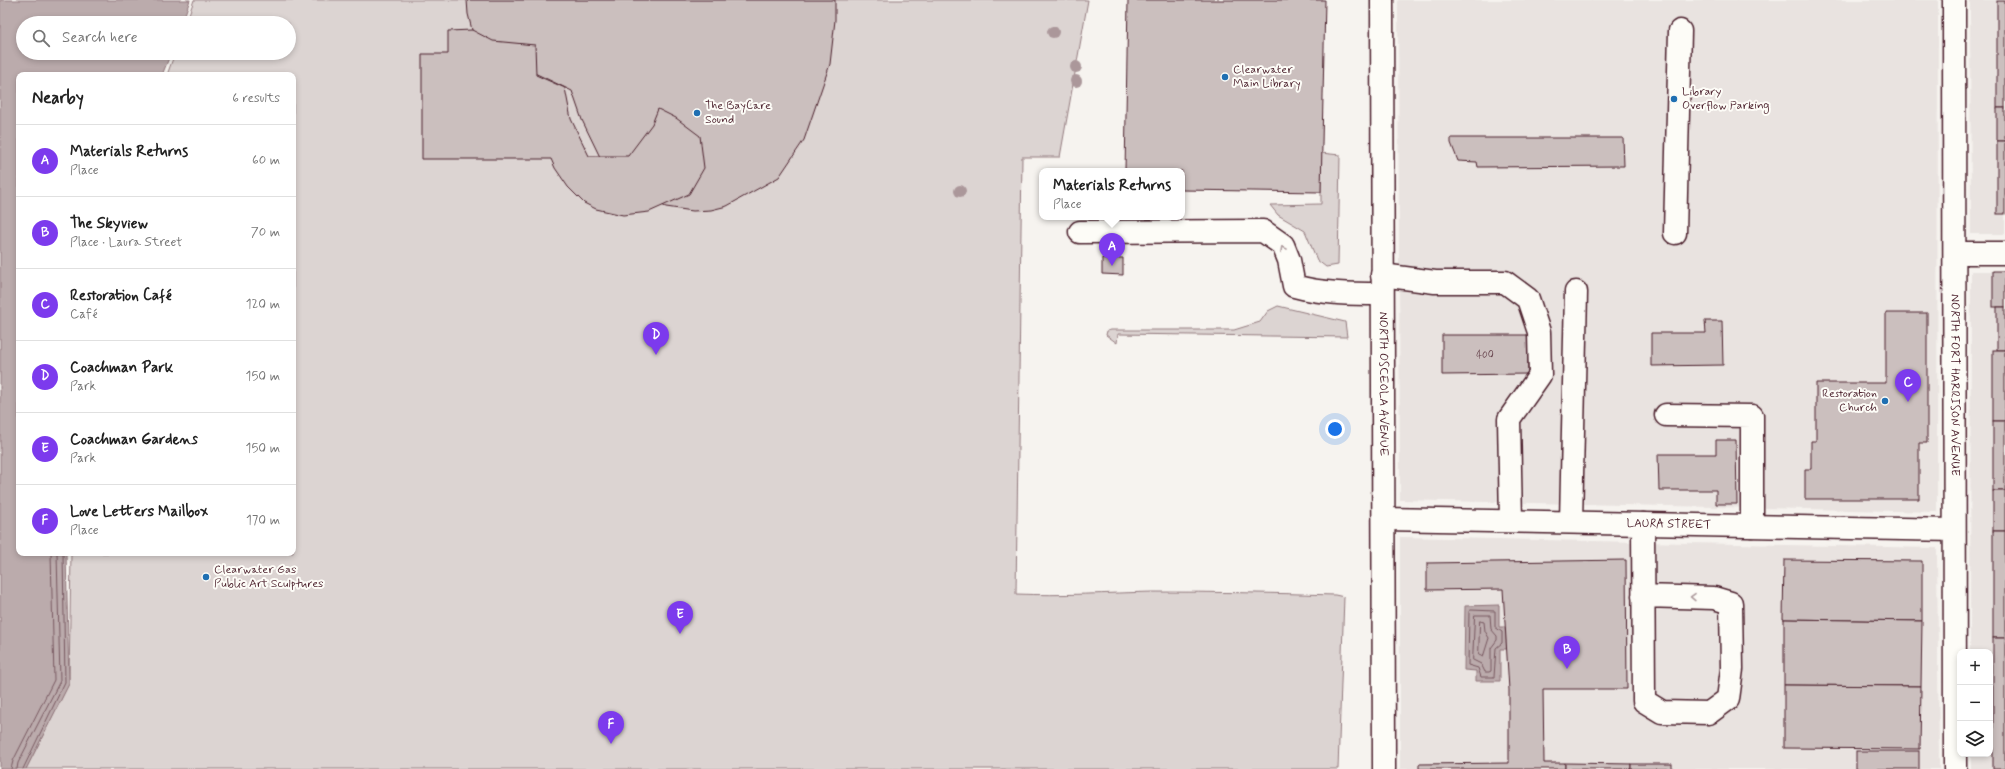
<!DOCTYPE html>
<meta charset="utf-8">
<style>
:root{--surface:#fff;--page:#f6f6f6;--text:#222;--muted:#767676;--line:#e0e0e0;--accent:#7c3aed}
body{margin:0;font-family:Mynerve,sans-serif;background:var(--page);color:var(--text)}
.controls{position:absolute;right:12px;bottom:12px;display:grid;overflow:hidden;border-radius:8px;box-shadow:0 2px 6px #0003}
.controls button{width:36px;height:36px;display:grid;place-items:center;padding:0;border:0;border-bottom:1px solid var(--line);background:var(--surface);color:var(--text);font:20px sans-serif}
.you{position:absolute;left:1335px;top:429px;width:14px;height:14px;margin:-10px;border:3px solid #fff;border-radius:50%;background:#1a73e8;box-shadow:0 0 0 6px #1a73e833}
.badge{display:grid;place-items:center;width:26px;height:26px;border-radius:50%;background:var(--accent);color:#fff;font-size:13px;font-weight:700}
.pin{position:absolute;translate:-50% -33px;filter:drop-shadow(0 1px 2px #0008)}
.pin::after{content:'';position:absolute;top:21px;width:14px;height:12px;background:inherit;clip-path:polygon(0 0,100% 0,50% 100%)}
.popup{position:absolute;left:1039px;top:168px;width:146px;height:52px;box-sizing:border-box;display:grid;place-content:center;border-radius:8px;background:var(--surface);filter:drop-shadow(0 1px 3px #0005);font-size:13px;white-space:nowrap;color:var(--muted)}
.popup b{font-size:15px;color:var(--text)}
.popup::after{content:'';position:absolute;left:50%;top:100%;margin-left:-8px;border:8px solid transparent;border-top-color:var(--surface)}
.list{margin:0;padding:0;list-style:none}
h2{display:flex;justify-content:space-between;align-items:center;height:52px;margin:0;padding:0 16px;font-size:17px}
h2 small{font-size:13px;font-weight:400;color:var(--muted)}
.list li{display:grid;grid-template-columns:26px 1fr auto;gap:12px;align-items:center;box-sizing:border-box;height:72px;padding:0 16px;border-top:1px solid var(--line)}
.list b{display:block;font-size:15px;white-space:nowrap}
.list p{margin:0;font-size:13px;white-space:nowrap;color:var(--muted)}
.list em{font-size:13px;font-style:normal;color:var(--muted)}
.icon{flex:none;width:22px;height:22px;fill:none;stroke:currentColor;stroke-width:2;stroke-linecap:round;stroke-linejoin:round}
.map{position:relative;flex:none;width:2005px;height:769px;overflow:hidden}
.search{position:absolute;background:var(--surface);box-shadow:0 2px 6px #0003;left:16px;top:16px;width:280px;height:44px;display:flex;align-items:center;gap:10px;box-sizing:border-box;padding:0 14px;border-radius:22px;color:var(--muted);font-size:15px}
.panel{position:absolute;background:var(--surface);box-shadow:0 2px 6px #0003;left:16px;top:72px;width:280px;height:484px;border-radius:8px}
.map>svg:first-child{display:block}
</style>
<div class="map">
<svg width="2005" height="769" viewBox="0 0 2005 769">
<rect width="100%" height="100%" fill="#f6f3ef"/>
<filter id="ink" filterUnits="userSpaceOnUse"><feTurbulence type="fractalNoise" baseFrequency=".025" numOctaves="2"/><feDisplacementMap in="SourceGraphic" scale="8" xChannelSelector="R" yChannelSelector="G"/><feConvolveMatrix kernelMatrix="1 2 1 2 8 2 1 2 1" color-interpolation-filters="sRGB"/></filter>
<g filter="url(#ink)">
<!-- built -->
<g fill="#e9e3e0">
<polygon points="1398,0 1938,0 1937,512 1400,500"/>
<polygon points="1970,0 2005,0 2005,234 1971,234"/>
<polygon points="1971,271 2005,271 2005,769 1971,769 1971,754 1990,754 1990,652 1970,652"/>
<polygon points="1400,537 1937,548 1939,769 1400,769"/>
</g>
<!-- green -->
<g fill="#dcd4d2" stroke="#937a7e">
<path d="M 194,0 L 1088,0 L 1060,157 L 1022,157 L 1016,594 C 1062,596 1107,593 1153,592 C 1214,592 1274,593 1335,595 L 1344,597 L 1338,769 L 26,769 L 69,683 L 71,553 L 293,553 L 293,75 L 167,75 L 175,53 L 289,53 L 289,23 L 186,23 Z"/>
<polygon points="1321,153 1340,155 1338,265 1326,267 1317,260 1305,231 1278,215 1270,205 1321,204"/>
<polygon points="1278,306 1345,322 1347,337 1118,334 1117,343 1106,335 1107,331 1111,330 1234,330 1260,322 1268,311"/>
</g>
<!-- water -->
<g fill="#bbabac" stroke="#8e7378">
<polygon points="0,0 190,0 182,23 23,23 23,53 171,53 162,75 19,75 19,553 66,553 69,684 26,769 0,769"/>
<polygon points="1499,605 1499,627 1505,627 1507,649 1500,649 1500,681 1476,681 1476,671 1464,670 1465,606"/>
</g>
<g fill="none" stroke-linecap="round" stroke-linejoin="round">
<!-- shore -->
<g stroke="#77575f" stroke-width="1">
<polygon points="1471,610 1495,611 1495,627 1502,632 1502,643 1496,648 1494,677 1481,677 1478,668 1468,665 1469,612"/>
<polygon points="1475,615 1490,615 1491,629 1497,636 1497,640 1491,648 1491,671 1489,672 1485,672 1481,664 1473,660"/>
<polygon points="1480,621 1484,622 1485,631 1489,638 1483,657 1479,655"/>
<polyline points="11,769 13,761 54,680 51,553"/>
<polyline points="17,769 18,763 60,681 57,553"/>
<polyline points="23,769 65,682 63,553"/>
</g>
</g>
<!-- building -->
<g fill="#cbbfbe" stroke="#4a1f2b">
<polygon points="467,0 835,0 835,20 830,64 804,140 779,177 727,206 711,210 693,211 666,207 650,200 628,186 600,157 582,120 572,91 493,53 479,40 472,30 468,14"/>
<polygon points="1128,0 1325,0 1321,192 1182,190 1182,171 1125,171"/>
<rect x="1997" y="1" width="8" height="107"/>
<polygon points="472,30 493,41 535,45 536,75 565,88 571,119 589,156 628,156 652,124 658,109 676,118 700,136 704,168 689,194 649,212 623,215 596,209 584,203 568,187 555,168 551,159 422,159 422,54 448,54 448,31"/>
<rect x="1997" y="108" width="8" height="33"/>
<polygon points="1451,138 1623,138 1624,166 1478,167 1477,162 1458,161 1451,143"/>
<rect x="1997" y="141" width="8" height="73"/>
<polygon points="1102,258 1123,258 1123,275 1102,274"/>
<rect x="1993" y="271" width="12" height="36"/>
<rect x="1997" y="307" width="8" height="43"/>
<polygon points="1886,313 1927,313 1927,443 1919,443 1919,499 1805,499 1805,469 1811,469 1811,441 1816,441 1816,383 1886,383"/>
<polygon points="1705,321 1722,321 1723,365 1651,366 1651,333 1706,333"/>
<polygon points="1442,335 1528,335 1528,374 1442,375"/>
<rect x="1993" y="350" width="12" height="71"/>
<rect x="1993" y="421" width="12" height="70"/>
<polygon points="1716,440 1736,440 1737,504 1716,504 1716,490 1659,490 1658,454 1716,454"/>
<rect x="1993" y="491" width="12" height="40"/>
<rect x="1993" y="531" width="12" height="107"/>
<polygon points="1626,560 1627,689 1543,689 1544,763 1565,763 1565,769 1419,769 1419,764 1509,763 1509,690 1503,589 1427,590 1427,563"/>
<polygon points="1784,560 1922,561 1922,621 1783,619"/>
<polygon points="1784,619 1922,621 1921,686 1784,685"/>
<rect x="1993" y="638" width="12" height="131"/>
<polygon points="1784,685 1921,686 1920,749 1784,748"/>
<rect x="1856" y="751" width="63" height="18"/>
<polygon points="1565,763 1631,764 1631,769 1565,769"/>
<rect x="1631" y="764" width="41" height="5"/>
</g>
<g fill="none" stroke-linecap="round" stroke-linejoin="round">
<!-- minor casing -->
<g stroke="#4a1f2b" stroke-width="25">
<g id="minor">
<path id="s1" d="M 1382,0 L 1384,769"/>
<path id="s2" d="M 1954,0 L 1955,769"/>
<path d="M 1080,232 L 1263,231 L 1283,245 L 1289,260 L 1294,286 C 1323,294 1352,294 1382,294"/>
<polyline points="1675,233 1680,31"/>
<polyline points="1955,253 2005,253"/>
<polyline points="1382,275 1435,282 1505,282 1528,299 1539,332 1540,375 1509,419 1511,521"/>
<polyline points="1666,415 1752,416 1752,526"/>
<path id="s3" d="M 1384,519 L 1954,530"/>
<polyline points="1571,522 1576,292"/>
<polyline points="1643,524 1644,701 1662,712 1709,713 1728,699 1732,669 1731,603 1714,598 1643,596"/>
</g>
</g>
<!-- minor -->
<use href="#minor" stroke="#fdfcf7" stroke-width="22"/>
</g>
<!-- trees -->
<g fill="#ab979a">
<circle cx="1053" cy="32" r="6"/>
<circle cx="1076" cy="67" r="6"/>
<circle cx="1076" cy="81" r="6"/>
<circle cx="960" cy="191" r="6"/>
</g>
<!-- one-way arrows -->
<defs><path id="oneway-chevron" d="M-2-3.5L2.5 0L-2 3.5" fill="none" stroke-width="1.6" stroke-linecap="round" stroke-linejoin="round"/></defs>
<g stroke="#ac999b">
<use href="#oneway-chevron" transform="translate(1283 249) rotate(-119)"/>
<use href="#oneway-chevron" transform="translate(1693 597) rotate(-179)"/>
</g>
</g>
<!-- markers -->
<g fill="#1f6fb2" stroke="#fdfcf7" stroke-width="1.5">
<circle cx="1225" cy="77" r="4"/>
<circle cx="1674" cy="99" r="4"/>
<circle cx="697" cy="113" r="4"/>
<circle cx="1885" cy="401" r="4"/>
<circle cx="206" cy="577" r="4"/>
</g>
<g text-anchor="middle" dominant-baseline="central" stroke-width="4" stroke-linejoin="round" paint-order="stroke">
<!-- number labels -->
<g font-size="10" fill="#6a4750">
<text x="1485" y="355">400</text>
</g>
<!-- poi labels -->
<g font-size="12" fill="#4a1f2b" stroke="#fdfcf7" text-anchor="start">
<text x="1233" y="70">Clearwater<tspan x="1233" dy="14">Main Library</tspan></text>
<text x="1682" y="92">Library<tspan x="1682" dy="14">Overflow Parking</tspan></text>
<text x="705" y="106">The BayCare<tspan x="705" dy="14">Sound</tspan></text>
<text x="1877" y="394" text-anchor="end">Restoration<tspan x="1877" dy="14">Church</tspan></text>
<text x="214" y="570">Clearwater Gas<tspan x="214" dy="14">Public Art Sculptures</tspan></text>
</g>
<!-- street labels -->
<g font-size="12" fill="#4a1f2b" stroke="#fdfcf7">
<text stroke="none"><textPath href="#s1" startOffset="384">NORTH OSCEOLA AVENUE</textPath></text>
<text stroke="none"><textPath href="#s2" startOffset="385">NORTH FORT HARRISON AVENUE</textPath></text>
<text stroke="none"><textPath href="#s3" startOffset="285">LAURA STREET</textPath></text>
</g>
</g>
</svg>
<div class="controls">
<button>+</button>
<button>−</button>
<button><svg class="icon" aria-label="layers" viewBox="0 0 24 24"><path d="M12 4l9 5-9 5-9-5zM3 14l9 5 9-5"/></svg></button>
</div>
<div class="you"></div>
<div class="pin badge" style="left:1112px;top:266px">A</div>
<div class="popup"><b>Materials Returns</b>Place</div>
<div class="pin badge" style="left:1567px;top:669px">B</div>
<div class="pin badge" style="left:1908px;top:402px">C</div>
<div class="pin badge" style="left:656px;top:355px">D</div>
<div class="pin badge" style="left:680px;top:634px">E</div>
<div class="pin badge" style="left:611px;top:744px">F</div>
<div class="search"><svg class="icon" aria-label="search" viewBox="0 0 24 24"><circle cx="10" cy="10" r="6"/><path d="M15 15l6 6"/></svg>Search here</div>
<section class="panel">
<h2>Nearby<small>6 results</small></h2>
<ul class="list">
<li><span class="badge">A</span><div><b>Materials Returns</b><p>Place</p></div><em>60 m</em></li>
<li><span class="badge">B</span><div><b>The Skyview</b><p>Place · Laura Street</p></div><em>70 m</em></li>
<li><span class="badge">C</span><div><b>Restoration Café</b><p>Café</p></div><em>120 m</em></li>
<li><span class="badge">D</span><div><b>Coachman Park</b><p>Park</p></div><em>150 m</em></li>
<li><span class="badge">E</span><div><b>Coachman Gardens</b><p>Park</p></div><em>150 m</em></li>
<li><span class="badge">F</span><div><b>Love Letters Mailbox</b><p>Place</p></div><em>170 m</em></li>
</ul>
</section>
</div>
